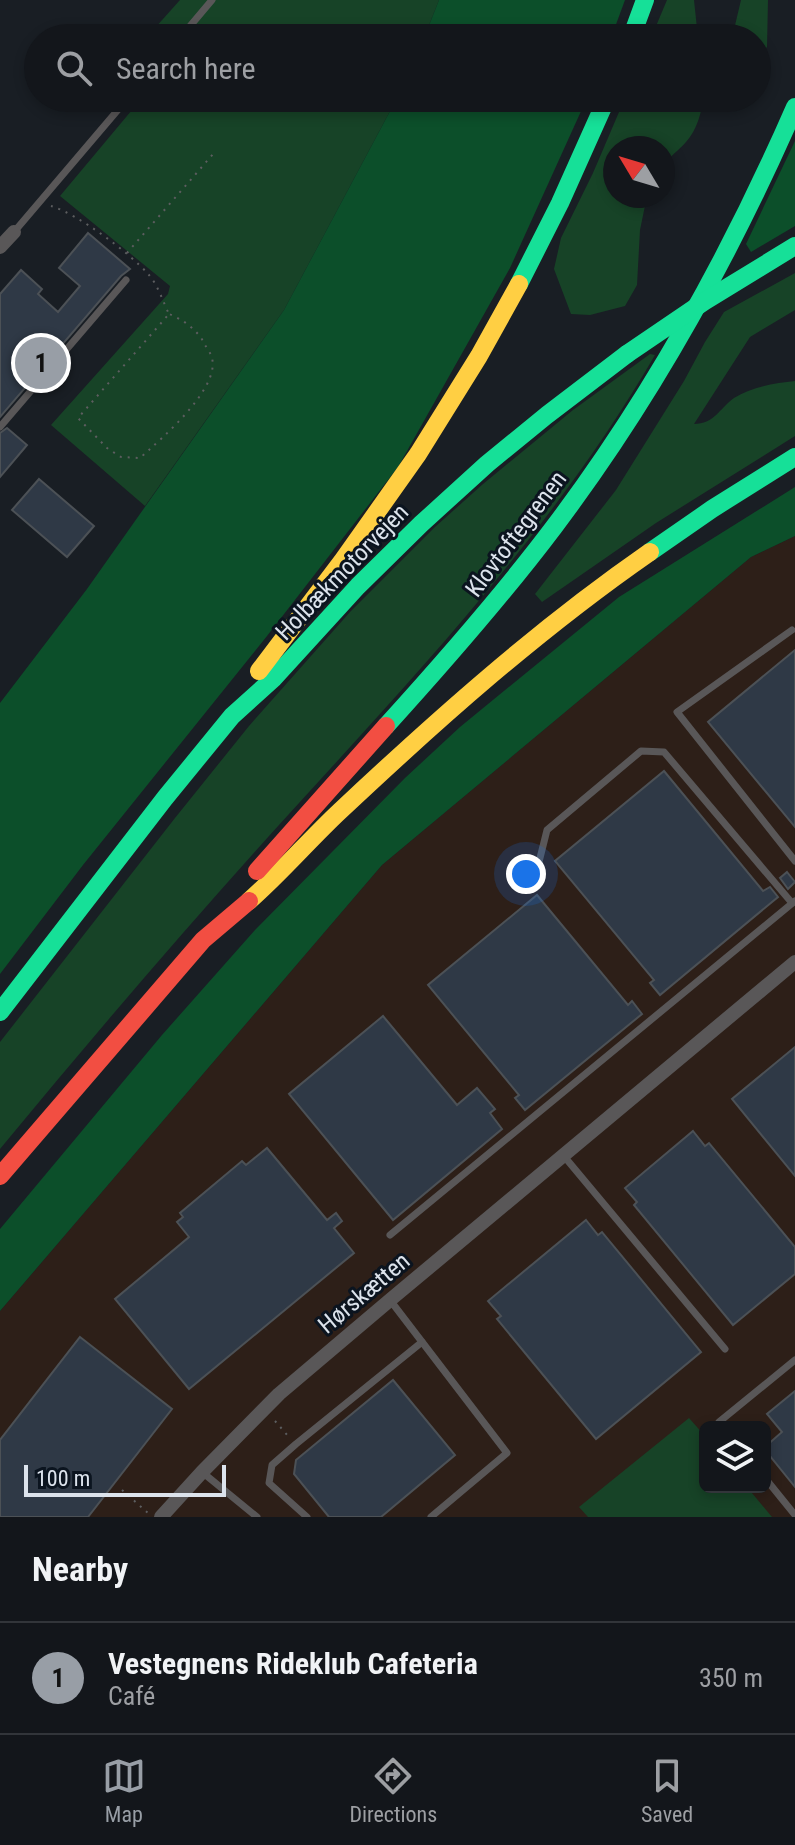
<!DOCTYPE html>
<meta charset="utf-8">
<style>
:root{--surface:#13161b;--page:#202328;--text:#f1f3f6;--muted:#9d9fa3;--line:#32353a;--accent:#989ea6}
body{margin:0;font-family:"Roboto Condensed",sans-serif;background:var(--page);color:var(--text)}
.controls{position:absolute;right:24px;bottom:24px;display:grid;overflow:hidden;border-radius:12px;box-shadow:0 4px 12px #0003}
.controls button{width:72px;height:72px;display:grid;place-items:center;padding:0;border:0;border-bottom:2px solid var(--line);background:var(--surface);color:var(--text);font:40px sans-serif}
.compass{position:absolute;left:603px;top:136px;width:72px;height:72px;border-radius:50%;background:var(--surface);box-shadow:0 4px 12px #0003;rotate:308deg}
.scale{position:absolute;left:24px;bottom:20px;width:202px;box-sizing:border-box;padding-left:8px;border:4px solid #dce3ec;border-top:0;font-size:22px;line-height:28px;white-space:nowrap;color:#dce3ec;-webkit-text-stroke:6px #0b141f;paint-order:stroke}
.you{position:absolute;left:526px;top:874px;width:28px;height:28px;margin:-20px;border:6px solid #fff;border-radius:50%;background:#1a73e8;box-shadow:0 0 0 12px #1a73e833}
.badge{display:grid;place-items:center;width:52px;height:52px;border-radius:50%;background:var(--accent);color:#111;font-size:26px;font-weight:700}
.pin{position:absolute;translate:-50% -50%;border:4px solid #fff;box-shadow:0 2px 8px #0006}
.list{margin:0;padding:0;list-style:none}
h2{display:flex;justify-content:space-between;align-items:center;height:104px;margin:0;padding:0 32px;font-size:34px}
h2 small{font-size:26px;font-weight:400;color:var(--muted)}
.list li{display:grid;grid-template-columns:52px 1fr auto;gap:24px;align-items:center;box-sizing:border-box;height:112px;padding:0 32px;border-top:2px solid var(--line)}
.list b{display:block;font-size:30px;white-space:nowrap}
.list p{margin:0;font-size:26px;white-space:nowrap;color:var(--muted)}
.list em{font-size:26px;font-style:normal;color:var(--muted)}
.icon{flex:none;width:44px;height:44px;fill:none;stroke:currentColor;stroke-width:2;stroke-linecap:round;stroke-linejoin:round}
.map{position:relative;flex:none;width:795px;height:1517px;overflow:hidden}
.search{position:absolute;background:var(--surface);box-shadow:0 4px 12px #0003;left:24px;right:24px;top:24px;height:88px;display:flex;align-items:center;gap:20px;box-sizing:border-box;padding:0 28px;border-radius:44px;color:var(--muted);font-size:30px}
.sheet{height:216px;background:var(--surface)}
nav{display:flex;justify-content:space-around;align-items:center;box-sizing:border-box;height:112px;border-top:2px solid var(--line);background:var(--surface);font-size:22px;color:var(--muted)}
nav a{display:grid;justify-items:center;gap:4px}
nav .on{color:var(--accent)}
.map>svg:first-child{display:block}
</style>
<div class="map">
<svg width="795" height="1517" viewBox="0 0 795 1517">
<rect width="100%" height="100%" fill="#191e24"/>
<!-- industrial -->
<path fill="#2d1f18" fill-rule="evenodd" d="M 795,536 L 795,1517 L 0,1517 L 0,1311 L 382,865 L 751,557 ZM 705,1427 L 765,1427 L 765,1487 L 705,1487 Z"/>
<!-- green -->
<g fill="#174327">
<polygon points="180,0 439,0 424,38 146,38"/>
<polygon points="667,0 694,0 698,38 651,38"/>
<polygon points="741,0 768,0 767,47 757,56 757,38 732,38"/>
<polygon points="142,98 397,98 284,310 145,506 51,425 168,294 170,286 60,196"/>
<path d="M 625,98 L 704,98 C 701,113 697,130 686,142 C 678,151 671,155 663,166 L 663,148 L 615,148 L 615,196 L 647,196 L 640,230 L 637,285 L 625,306 L 590,315 L 571,314 L 554,269 L 561,238 L 593,173 Z"/>
<path d="M 795,273 L 795,310 L 750,337 L 694,424 C 714,424 719,409 734,398 C 751,387 775,383 795,381 L 795,436 L 656,523 L 542,602 L 535,594 L 616,490 L 684,381 L 705,342 L 724,312 Z"/>
<path d="M 650,354 L 655,355 C 556,526 421,669 289,814 C 190,923 94,1035 0,1149 L 0,1042 L 175,818 L 249,726 L 350,612 L 435,527 L 483,484 L 573,410 Z"/>
<polygon points="689,1418 705,1436 705,1487 747,1487 772,1517 588,1517 579,1507"/>
</g>
<!-- forest -->
<g fill="#0c4f2a">
<polygon points="439,0 625,0 611,38 424,38"/>
<polygon points="397,98 587,98 510,268 398,467 267,636 83,865 0,974 0,703 87,589 284,310"/>
<polygon points="795,141 795,226 751,252 746,244"/>
<polygon points="795,487 795,536 751,557 382,865 0,1311 0,1229 162,1035 255,930 405,778 460,727 619,597"/>
</g>
<!-- building -->
<g fill="#2f3946" stroke="#4c5156" stroke-width="2">
<polygon points="88,233 130,269 121,276 0,417 0,294 21,270 42,289 38,294 58,312 80,286 59,268"/>
<polygon points="7,428 27,445 0,477 0,433"/>
<polygon points="39,479 94,526 67,557 12,510"/>
<polygon points="795,650 795,827 708,722"/>
<polygon points="664,771 763,891 770,887 778,897 660,995 650,983 654,980 555,861"/>
<polygon points="787,872 795,882 788,889 780,878"/>
<polygon points="537,895 628,1005 632,1001 642,1014 525,1110 515,1098 519,1095 428,985"/>
<polygon points="383,1016 457,1105 477,1088 495,1109 490,1113 502,1129 393,1220 289,1094"/>
<polygon points="795,1047 795,1176 732,1099"/>
<polygon points="693,1131 705,1146 709,1143 795,1247 795,1274 733,1325 634,1205 637,1202 625,1188"/>
<polygon points="267,1148 327,1220 336,1213 342,1221 334,1228 354,1253 189,1389 115,1299 189,1237 177,1222 183,1217 180,1213 242,1161 246,1165"/>
<polygon points="586,1220 598,1235 602,1232 701,1352 596,1439 497,1319 501,1316 488,1301"/>
<polygon points="80,1337 172,1409 88,1517 0,1517 0,1440"/>
<polygon points="393,1380 455,1455 381,1517 329,1517 294,1474 296,1460"/>
<polygon points="795,1391 795,1487 765,1450 765,1447 782,1432 767,1414"/>
</g>
<g fill="none" stroke-linecap="round" stroke-linejoin="round">
<!-- path -->
<g stroke="#5d5e60" stroke-width="2" stroke-dasharray="2 6" stroke-linecap="butt">
<path d="M 51,206 C 78,214 130,253 149,275 C 158,285 163,302 169,314 L 78,418 L 107,448 L 121,457 L 140,458 C 161,439 220,389 212,358 C 211,353 205,346 203,341 C 196,329 182,319 169,314"/>
<polyline points="127,253 214,153"/>
<polyline points="275,1421 289,1437"/>
<polyline points="122,1490 148,1513"/>
</g>
<!-- lane -->
<g stroke="#595758" stroke-width="7">
<polyline points="180,38 212,0"/>
<polyline points="14,232 128,98"/>
<polyline points="0,427 126,280"/>
<polyline points="792,630 677,712 795,861"/>
<polyline points="538,866 547,830 641,751 664,752 792,903"/>
<polyline points="563,1155 725,1349"/>
<polyline points="390,1235 795,901"/>
<polyline points="390,1300 507,1453 431,1517"/>
<polyline points="723,1427 719,1422 795,1360"/>
<polyline points="202,1472 257,1517"/>
<polyline points="765,1478 795,1515"/>
<polyline points="307,1517 269,1483 272,1465 296,1444 422,1342"/>
</g>
<!-- street -->
<g stroke="#595758" stroke-width="14">
<polyline points="0,247 14,232"/>
<polyline points="161,1517 202,1472 279,1394 390,1300 795,962"/>
</g>
<!-- fast -->
<g stroke="#16e098" stroke-width="18">
<polyline points="631,38 645,0"/>
<polyline points="519,284 560,203 607,98"/>
<polyline points="650,552 712,509 795,457"/>
<path d="M 386,726 C 444,662 502,596 554,527 C 652,397 730,256 795,107"/>
<polyline points="0,1012 165,798 232,716 274,678 358,586 421,524 487,464 547,415 627,354"/>
</g>
<!-- slow -->
<g stroke="#ffcf43" stroke-width="18">
<polyline points="259,671 343,560 418,454 479,356 519,284"/>
<path d="M 249,901 C 281,873 309,840 340,811 C 439,718 539,629 650,552"/>
</g>
<!-- jam -->
<g stroke="#f24e42" stroke-width="18">
<polyline points="257,871 386,726"/>
<polyline points="0,1176 203,940 249,901"/>
</g>
<!-- fast-bridge -->
<polyline stroke="#16e098" stroke-width="18" points="627,354 705,301 795,246"/>
</g>
<g text-anchor="middle" dominant-baseline="central" stroke-width="6" stroke-linejoin="round" paint-order="stroke">
<!-- street labels -->
<g font-size="24" fill="#dce3ec" stroke="#0b141f">
<text transform="translate(516 534) rotate(-53)">Klovtoftegrenen</text>
<text transform="translate(342 572) rotate(-46)">Holbækmotorvejen</text>
<text transform="translate(364 1293) rotate(-40)">Hørskætten</text>
</g>
</g>
</svg>
<div class="controls">
<button><svg class="icon" aria-label="layers" viewBox="0 0 24 24"><path d="M12 4l9 5-9 5-9-5zM3 14l9 5 9-5"/></svg></button>
</div>
<svg class="compass" viewBox="-18 -18 36 36"><path d="M0-13l5 13h-10z" fill="#e53935"/><path d="M0 13l5-13h-10z" fill="#9d9fa3"/></svg>
<div class="scale">100 m</div>
<div class="you"></div>
<div class="pin badge" style="left:41px;top:363px">1</div>
<div class="search"><svg class="icon" aria-label="search" viewBox="0 0 24 24"><circle cx="10" cy="10" r="6"/><path d="M15 15l6 6"/></svg>Search here</div>
</div>
<section class="sheet">
<h2>Nearby<small></small></h2>
<ul class="list">
<li><span class="badge">1</span><div><b>Vestegnens Rideklub Cafeteria</b><p>Café</p></div><em>350 m</em></li>
</ul>
</section>
<nav>
<a class="on"><svg class="icon" aria-label="map" viewBox="0 0 24 24"><path d="M3 6l6-2 6 2 6-2v14l-6 2-6-2-6 2zM9 4v14M15 6v14"/></svg>Map</a>
<a><svg class="icon" aria-label="directions" viewBox="0 0 24 24"><path d="M12 3l9 9-9 9-9-9zM9 14v-3h6M13 9l2 2-2 2"/></svg>Directions</a>
<a><svg class="icon" aria-label="saved" viewBox="0 0 24 24"><path d="M7 4h10v16l-5-4-5 4z"/></svg>Saved</a>
</nav>
